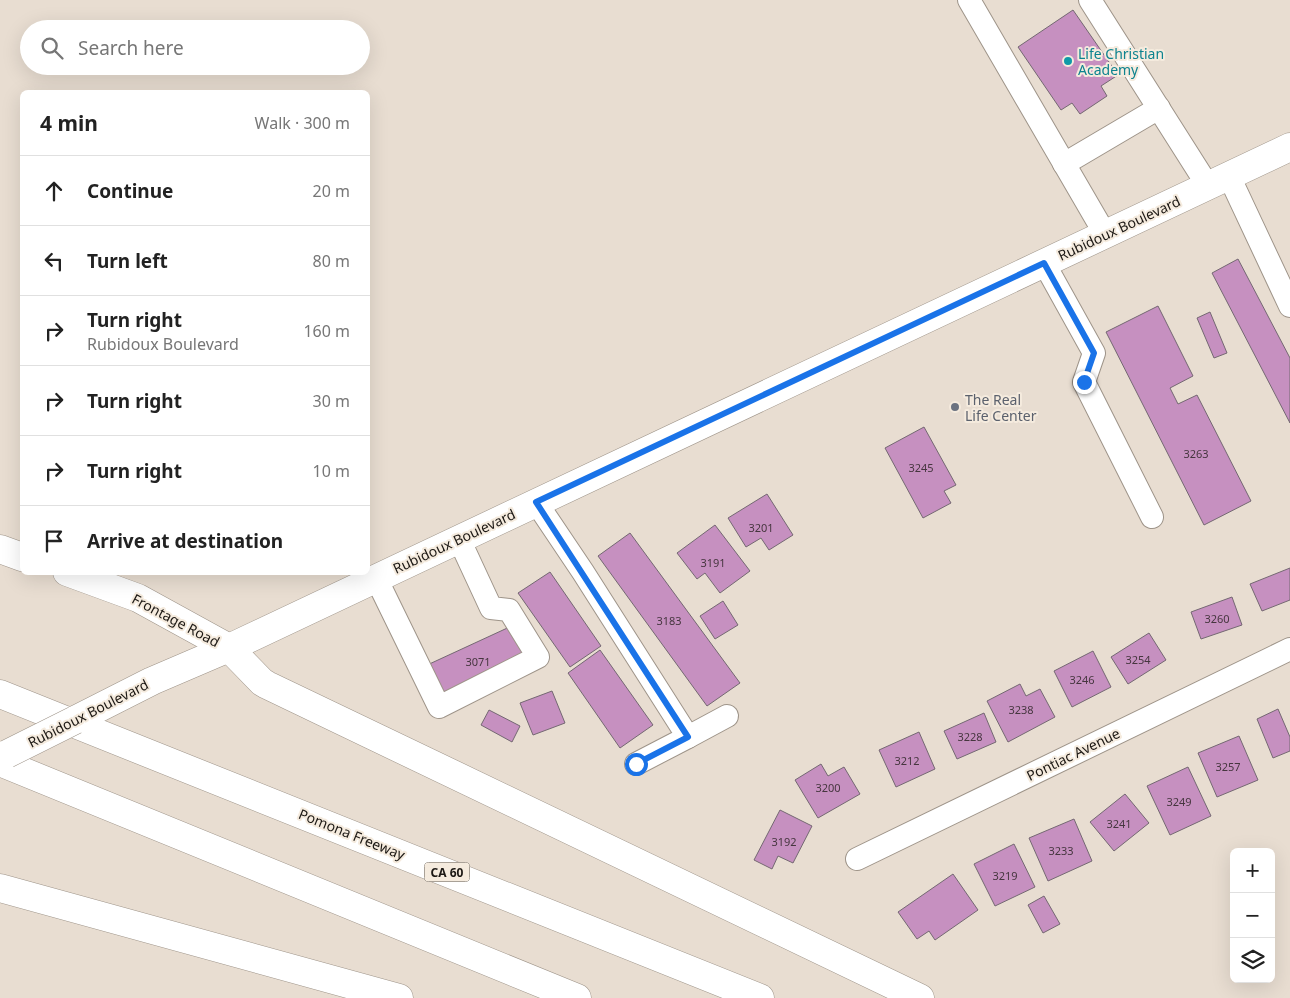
<!DOCTYPE html>
<meta charset="utf-8">
<style>
:root{--surface:#fff;--page:#f6f6f6;--text:#222;--muted:#767676;--line:#e0e0e0}
body{margin:0;font-family:"Noto Sans",sans-serif;background:var(--page);color:var(--text)}
.controls{position:absolute;right:15px;bottom:15px;display:grid;overflow:hidden;border-radius:8px;box-shadow:0 5px 20px #0002}
.controls button{width:45px;height:45px;display:grid;place-items:center;padding:0;border:0;border-bottom:1px solid var(--line);background:var(--surface);color:var(--text);font:25px sans-serif}
.stop{position:absolute;width:15px;height:15px;margin:-11px;border:4px solid #1a73e8;border-radius:50%;background:#fff}
.stop.end{background:#1a73e8;border-color:#fff;box-shadow:0 1px 5px #0008}
.list{margin:0;padding:0;list-style:none}
h2{display:flex;justify-content:space-between;align-items:center;height:65px;margin:0;padding:0 20px;font-size:21px}
h2 small{font-size:16px;font-weight:400;color:var(--muted)}
.list li{display:grid;grid-template-columns:32px 1fr auto;gap:15px;align-items:center;box-sizing:border-box;height:70px;padding:0 20px;border-top:1px solid var(--line)}
.list b{display:block;font-size:19px;white-space:nowrap}
.list p{margin:0;font-size:16px;white-space:nowrap;color:var(--muted)}
.list em{font-size:16px;font-style:normal;color:var(--muted)}
.icon{flex:none;width:28px;height:28px;fill:none;stroke:currentColor;stroke-width:2;stroke-linecap:round;stroke-linejoin:round}
.map{position:relative;flex:none;width:1290px;height:998px;overflow:hidden}
.search{position:absolute;background:var(--surface);box-shadow:0 5px 20px #0002;left:20px;top:20px;width:350px;height:55px;display:flex;align-items:center;gap:12px;box-sizing:border-box;padding:0 18px;border-radius:28px;color:var(--muted);font-size:19px}
.panel{position:absolute;background:var(--surface);box-shadow:0 5px 20px #0002;left:20px;top:90px;width:350px;height:485px;border-radius:8px}
.map>svg:first-child{display:block}
</style>
<div class="map">
<svg width="1290" height="998" viewBox="0 0 1290 998">
<rect width="100%" height="100%" fill="#e8ddd1"/>
<!-- building -->
<g fill="#c690c0" stroke="#746872">
<polygon points="1073,10 1118,75 1101,86 1107,96 1080,114 1072,103 1061,110 1018,47"/>
<polygon points="1238,259 1290,358 1290,423 1212,273"/>
<polygon points="1158,306 1193,376 1170,388 1178,404 1197,395 1251,501 1204,525 1106,332"/>
<polygon points="1210,312 1227,353 1214,358 1197,318"/>
<polygon points="924,427 956,485 944,491 951,503 923,518 885,448"/>
<polygon points="767,494 793,535 769,550 761,538 746,547 728,518"/>
<polygon points="715,525 750,571 720,593 705,573 697,579 677,553"/>
<polygon points="630,533 740,683 707,706 598,556"/>
<polygon points="1290,568 1290,600 1262,611 1250,584"/>
<polygon points="550,572 601,646 570,667 518,593"/>
<polygon points="1232,597 1242,625 1201,639 1191,612"/>
<polygon points="723,601 738,625 715,639 700,616"/>
<polygon points="516,624 531,656 439,697 425,666"/>
<polygon points="1149,633 1166,660 1128,684 1111,657"/>
<polygon points="600,650 653,725 620,748 568,673"/>
<polygon points="1093,651 1111,687 1072,707 1054,671"/>
<polygon points="1020,684 1026,696 1040,689 1055,717 1008,742 987,701"/>
<polygon points="552,691 565,723 533,735 520,703"/>
<polygon points="1278,709 1290,737 1290,751 1273,758 1257,719"/>
<polygon points="489,710 520,726 512,742 481,725"/>
<polygon points="984,713 996,742 957,759 944,731"/>
<polygon points="919,732 935,769 896,787 879,750"/>
<polygon points="1239,736 1258,780 1217,797 1198,753"/>
<polygon points="821,764 828,776 844,767 860,794 818,818 795,780"/>
<polygon points="1188,767 1211,816 1170,835 1147,786"/>
<polygon points="1125,794 1149,823 1114,851 1090,822"/>
<polygon points="780,810 812,826 793,863 778,856 772,869 754,860"/>
<polygon points="1074,819 1092,861 1048,881 1029,838"/>
<polygon points="1014,844 1035,887 995,906 974,864"/>
<polygon points="953,874 978,910 935,940 929,931 917,939 898,912"/>
<polygon points="1044,896 1060,924 1043,933 1028,905"/>
</g>
<g fill="none" stroke-linecap="round" stroke-linejoin="round">
<!-- minor casing -->
<g stroke="#9e9489" stroke-width="24">
<g id="minor">
<polyline points="969,0 1105,234"/>
<polyline points="1090,0 1208,186"/>
<polyline points="1064,164 1159,108"/>
<polyline points="1229,176 1290,306"/>
<polyline points="1044,263 1094,353 1084,382 1152,517"/>
<polyline points="536,502 583,572 688,737 636,764"/>
<polyline points="376,578 439,707 538,657 509,610 491,608 459,539"/>
<polyline points="688,737 727,716"/>
<polyline points="857,859 1290,649"/>
</g>
</g>
<!-- major casing -->
<g stroke="#9e9489" stroke-width="29">
<g id="major">
<polyline points="0,549 22,557"/>
<polyline points="67,572 138,598 229,648"/>
<polyline points="75,720 152,681 229,648 1290,147"/>
</g>
</g>
<!-- highway casing -->
<g stroke="#9e9489" stroke-width="29">
<g id="highway">
<polyline points="229,648 262,682 267,685 920,998"/>
<polyline points="0,694 760,998"/>
<polyline points="0,762 577,998"/>
<polyline points="0,888 399,998"/>
</g>
</g>
<!-- minor -->
<use href="#minor" stroke="#fff" stroke-width="22"/>
<!-- major -->
<use href="#major" stroke="#fff" stroke-width="28"/>
<!-- highway -->
<use href="#highway" stroke="#fff" stroke-width="28"/>
<!-- major-bridge casing -->
<g stroke="#9e9489" stroke-width="29" stroke-linecap="butt">
<polyline id="major-bridge" points="7,754 75,720"/>
</g>
<!-- major-bridge -->
<use href="#major-bridge" stroke="#fff" stroke-width="28"/>
</g>
<g fill="none" stroke-linecap="round" stroke-linejoin="round">
<!-- route -->
<polyline stroke="#1a73e8" stroke-width="6" points="636,764 688,737 536,502 1044,263 1094,353 1084,382"/>
</g>
<!-- markers -->
<circle fill="#0f9aa8" stroke="#f5ebde" stroke-width="2" cx="1068" cy="61" r="5"/>
<circle fill="#6b7280" stroke="#f5ebde" stroke-width="2" cx="955" cy="407" r="5"/>
<g text-anchor="middle" dominant-baseline="central" stroke-width="4" stroke-linejoin="round" paint-order="stroke">
<!-- number labels -->
<g font-size="11" fill="#46363f">
<text x="1196" y="453">3263</text>
<text x="921" y="467">3245</text>
<text x="761" y="527">3201</text>
<text x="713" y="562">3191</text>
<text x="1217" y="618">3260</text>
<text x="669" y="620">3183</text>
<text x="1138" y="659">3254</text>
<text x="478" y="661">3071</text>
<text x="1082" y="679">3246</text>
<text x="1021" y="709">3238</text>
<text x="970" y="736">3228</text>
<text x="907" y="760">3212</text>
<text x="1228" y="766">3257</text>
<text x="828" y="787">3200</text>
<text x="1179" y="801">3249</text>
<text x="1119" y="823">3241</text>
<text x="784" y="841">3192</text>
<text x="1061" y="850">3233</text>
<text x="1005" y="875">3219</text>
</g>
<!-- shield labels -->
<rect fill="#f5ebde" stroke="#5d5751" stroke-width="1" x="424.5" y="862.5" width="45" height="19" rx="4"/>
<g font-size="12" font-weight="bold" fill="#1c1814">
<text x="447" y="872">CA 60</text>
</g>
<!-- culture labels -->
<g font-size="14" fill="#0d838f" stroke="#f5ebde" text-anchor="start">
<text x="1078" y="53">Life Christian<tspan x="1078" dy="16">Academy</tspan></text>
</g>
<!-- street labels -->
<g font-size="14" fill="#1c1814" stroke="#f5ebde">
<text transform="translate(1119 228) rotate(-25)">Rubidoux Boulevard</text>
<text transform="translate(454 541) rotate(-25)">Rubidoux Boulevard</text>
<text transform="translate(176 620) rotate(28)">Frontage Road</text>
<text transform="translate(88 713) rotate(-27)">Rubidoux Boulevard</text>
<text transform="translate(1073 754) rotate(-26)">Pontiac Avenue</text>
<text transform="translate(352 834) rotate(22)">Pomona Freeway</text>
</g>
<!-- worship labels -->
<g font-size="14" fill="#5b616d" stroke="#f5ebde" text-anchor="start">
<text x="965" y="399">The Real<tspan x="965" dy="16">Life Center</tspan></text>
</g>
</g>
</svg>
<div class="controls">
<button>+</button>
<button>−</button>
<button><svg class="icon" aria-label="layers" viewBox="0 0 24 24"><path d="M12 4l9 5-9 5-9-5zM3 14l9 5 9-5"/></svg></button>
</div>
<div class="stop" style="left:636px;top:764px"></div>
<div class="stop end" style="left:1084px;top:382px"></div>
<div class="search"><svg class="icon" aria-label="search" viewBox="0 0 24 24"><circle cx="10" cy="10" r="6"/><path d="M15 15l6 6"/></svg>Search here</div>
<section class="panel">
<h2>4 min<small>Walk · 300 m</small></h2>
<ul class="list">
<li><svg class="icon" aria-label="ahead" viewBox="0 0 24 24"><path d="M12 20V5M6 11l6-6 6 6"/></svg><div><b>Continue</b></div><em>20 m</em></li>
<li><svg class="icon" aria-label="left" viewBox="0 0 24 24"><path d="M17 20v-9H6M10 6l-5 5 5 5"/></svg><div><b>Turn left</b></div><em>80 m</em></li>
<li><svg class="icon" aria-label="right" viewBox="0 0 24 24"><path d="M7 20v-9h11M14 6l5 5-5 5"/></svg><div><b>Turn right</b><p>Rubidoux Boulevard</p></div><em>160 m</em></li>
<li><svg class="icon" aria-label="right" viewBox="0 0 24 24"><path d="M7 20v-9h11M14 6l5 5-5 5"/></svg><div><b>Turn right</b></div><em>30 m</em></li>
<li><svg class="icon" aria-label="right" viewBox="0 0 24 24"><path d="M7 20v-9h11M14 6l5 5-5 5"/></svg><div><b>Turn right</b></div><em>10 m</em></li>
<li><svg class="icon" aria-label="arrive" viewBox="0 0 24 24"><path d="M6 21V4h12l-3 4 3 4H6"/></svg><div><b>Arrive at destination</b></div></li>
</ul>
</section>
</div>
